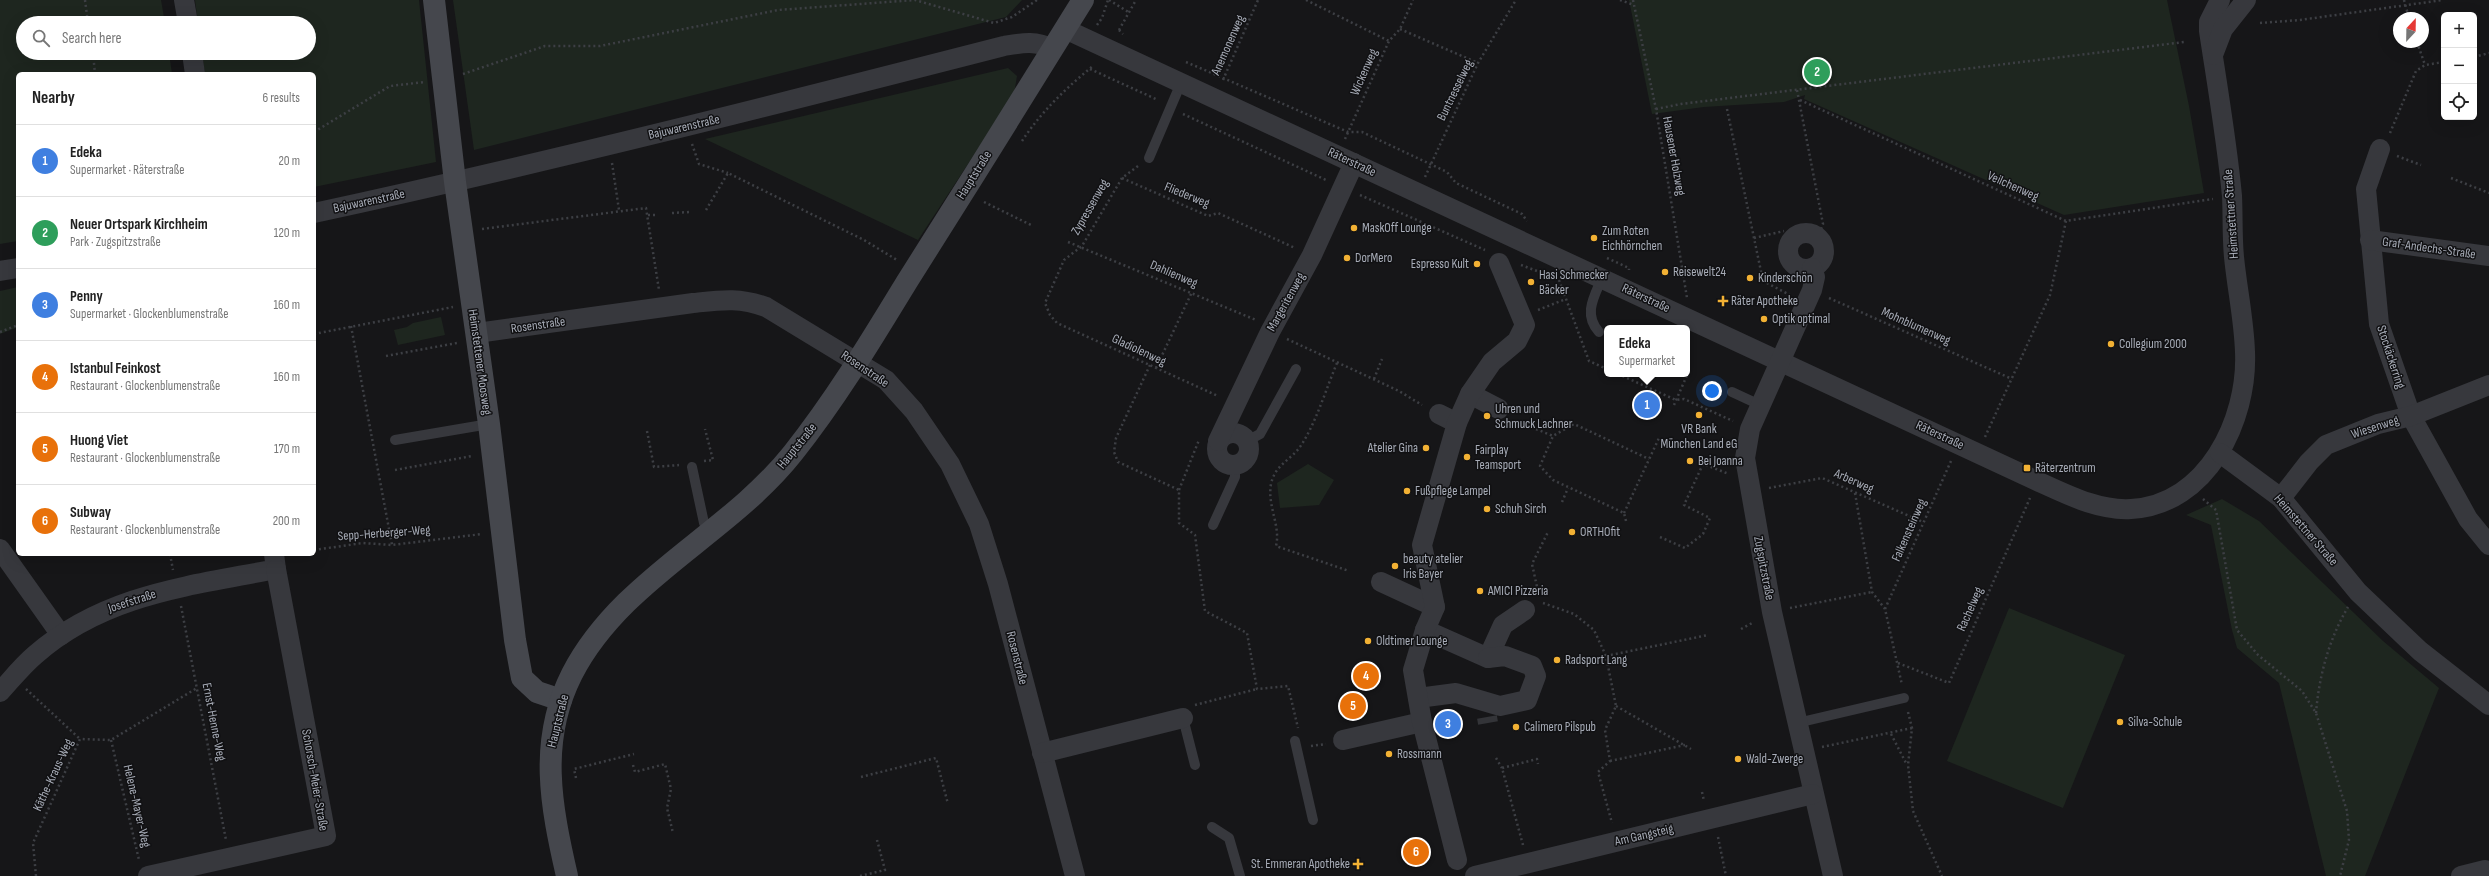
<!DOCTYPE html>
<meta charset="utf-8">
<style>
:root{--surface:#fff;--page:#f2f2f2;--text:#222;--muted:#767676;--line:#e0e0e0;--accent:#111827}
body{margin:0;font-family:"Sofia Sans Condensed",sans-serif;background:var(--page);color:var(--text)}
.controls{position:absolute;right:12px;top:12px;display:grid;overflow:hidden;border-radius:6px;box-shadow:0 4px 16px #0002}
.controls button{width:36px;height:36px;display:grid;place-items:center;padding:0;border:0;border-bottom:1px solid var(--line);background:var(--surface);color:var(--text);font:20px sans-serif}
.compass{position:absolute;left:2393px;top:12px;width:36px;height:36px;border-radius:50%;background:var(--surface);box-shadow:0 4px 16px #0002;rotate:22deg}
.you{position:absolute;left:1712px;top:391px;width:14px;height:14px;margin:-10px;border:3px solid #fff;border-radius:50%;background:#1a73e8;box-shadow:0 0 0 6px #1a73e833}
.badge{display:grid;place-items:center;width:26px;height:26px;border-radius:50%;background:var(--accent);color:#fff;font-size:13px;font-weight:700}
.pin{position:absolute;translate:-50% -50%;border:2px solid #fff;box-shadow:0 1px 4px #0006}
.popup{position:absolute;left:1604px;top:325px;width:86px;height:52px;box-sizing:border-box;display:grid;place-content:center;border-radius:6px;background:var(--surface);filter:drop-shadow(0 1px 3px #0005);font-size:13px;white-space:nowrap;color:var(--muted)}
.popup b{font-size:15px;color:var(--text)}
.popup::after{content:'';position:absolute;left:50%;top:100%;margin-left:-8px;border:8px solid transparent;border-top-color:var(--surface)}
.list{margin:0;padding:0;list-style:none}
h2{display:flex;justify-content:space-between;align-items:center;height:52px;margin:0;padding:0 16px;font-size:17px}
h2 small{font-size:13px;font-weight:400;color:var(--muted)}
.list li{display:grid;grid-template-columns:26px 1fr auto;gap:12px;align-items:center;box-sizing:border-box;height:72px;padding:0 16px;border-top:1px solid var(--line)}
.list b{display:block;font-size:15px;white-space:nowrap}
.list p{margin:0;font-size:13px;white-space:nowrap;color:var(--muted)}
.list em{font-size:13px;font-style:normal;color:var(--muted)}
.icon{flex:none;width:22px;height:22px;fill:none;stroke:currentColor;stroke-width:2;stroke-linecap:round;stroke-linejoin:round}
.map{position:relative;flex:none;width:2489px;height:876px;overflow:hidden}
.search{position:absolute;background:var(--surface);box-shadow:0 4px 16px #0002;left:16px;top:16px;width:300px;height:44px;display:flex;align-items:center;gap:10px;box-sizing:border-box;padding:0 14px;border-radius:22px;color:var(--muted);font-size:15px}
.panel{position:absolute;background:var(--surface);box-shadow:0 4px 16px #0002;left:16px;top:72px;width:300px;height:484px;border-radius:6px}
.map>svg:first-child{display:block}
</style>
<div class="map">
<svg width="2489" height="876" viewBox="0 0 2489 876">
<rect width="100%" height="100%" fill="#161618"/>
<!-- green -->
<g fill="#1e261f">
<polygon points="0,0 161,0 165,23 23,23 23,53 169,53 172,74 18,74 18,241 0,244"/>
<polygon points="195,0 419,0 436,162 314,187 314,74 205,74 202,53 309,53 309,23 198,23"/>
<polygon points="453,0 1022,0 1006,17 474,150"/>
<polygon points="1629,0 2167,0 2189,106 2204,193 2064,215 1804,99 1805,95 1784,102 1704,107 1652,114"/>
<polygon points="1008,68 1017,76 1014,94 918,240 705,139"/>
<polygon points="18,287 18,332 16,328 0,334 0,291"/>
<polygon points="441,317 445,335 398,345 394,330 407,327 413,323"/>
<polygon points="1308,464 1334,480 1319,505 1280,508 1277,483"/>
<polygon points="2222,499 2259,521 2383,641 2439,688 2365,876 2326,876 2279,683 2237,648 2232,630 2211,525 2186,515"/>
<polygon points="2009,608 2125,655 2063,808 1947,761"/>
</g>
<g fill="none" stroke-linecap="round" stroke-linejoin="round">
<!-- street-tunnel -->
<polyline stroke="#333438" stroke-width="20" stroke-dasharray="20 10" stroke-linecap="butt" points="1487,717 1488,723"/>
<!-- path -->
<g stroke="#3d3f44" stroke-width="2.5" stroke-dasharray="2 3" stroke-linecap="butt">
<polyline points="85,0 88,23"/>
<polyline points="1109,0 1130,13"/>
<polyline points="1306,0 1389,41"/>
<polyline points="1620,0 1634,5"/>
<polyline points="1633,0 1656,109 1687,298"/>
<polyline points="2404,0 2409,18"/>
<polyline points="2260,23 2300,20 2443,0"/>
<polyline points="1097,25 1102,18 1108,0"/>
<polyline points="1400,29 1478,63"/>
<polyline points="1119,30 1123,34"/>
<polyline points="1119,30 1136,0"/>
<polyline points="2417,42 2425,65"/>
<polyline points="93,53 95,74"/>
<polyline points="2474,57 2489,53"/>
<polyline points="1186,62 1348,132 1362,132 1447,172 1456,183 1522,214 1527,221"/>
<polyline points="1090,69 1158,100"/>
<polyline points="463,74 545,46 600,46 778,10 915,0 994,23 1012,17 1037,0"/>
<polyline points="1223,80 1258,0"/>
<polyline points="1797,90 1823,224 1818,237"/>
<polyline points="1800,100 2066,221 2213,199"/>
<polyline points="1656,109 1681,104 2184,42"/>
<polyline points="1727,109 1763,281 1790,295"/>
<polyline points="1183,114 1326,180"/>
<polyline points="314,132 390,86 425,82"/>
<polyline points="2390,133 2416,71 2425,65 2444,62"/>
<polyline points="1345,139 1389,41 1400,29 1413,0"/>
<path d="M 1022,141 C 1041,112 1066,88 1093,66"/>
<polyline points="692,144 699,164 728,173"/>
<polyline points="2397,156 2421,165"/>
<polyline points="612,163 619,210"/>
<polyline points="1138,166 1122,178 1082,246 1064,260 1045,303 1050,315 1057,323 1218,396"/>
<polyline points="1425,177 1478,63 1516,0"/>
<polyline points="1122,178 1208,216 1218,213 1295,248"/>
<polyline points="2451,178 2489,193"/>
<polyline points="1360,195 1485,250"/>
<polyline points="984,202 1031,225"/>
<polyline points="706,210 728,173 864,240 897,260"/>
<polyline points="672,213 690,212"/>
<polyline points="648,215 655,215"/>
<polyline points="482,229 646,208 659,290"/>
<polyline points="1754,238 1784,231"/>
<polyline points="1068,242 1256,320"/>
<polyline points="1607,258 1629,268 1629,270"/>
<polyline points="1521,265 1537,271"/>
<polyline points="1559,280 1589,361 1607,369"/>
<polyline points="1829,298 2012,379"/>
<polyline points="1538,310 1566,299"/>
<polyline points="351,326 392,545"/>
<polyline points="0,332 18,325"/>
<polyline points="314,334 453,307"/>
<polyline points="1287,339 1399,391 1422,405"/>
<polyline points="386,356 457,343"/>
<path d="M 1337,363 C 1326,389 1317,420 1302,444 C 1292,460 1275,464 1271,484 C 1267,506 1281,526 1276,546 L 1349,571"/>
<polyline points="1150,365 1116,438 1114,452 1118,462 1179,490 1179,523 1195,535 1205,611 1247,633 1257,689 1288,686 1298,728"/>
<polyline points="1156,368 1192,292"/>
<polyline points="1618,374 1676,400 1684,399 1733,421"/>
<polyline points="1374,379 1382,359"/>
<polyline points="1674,405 1688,373"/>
<polyline points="1536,429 1553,436"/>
<polyline points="647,431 654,467 679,465"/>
<polyline points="1985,437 2050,295 2066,221"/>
<polyline points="704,461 713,460 705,429"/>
<polyline points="395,470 472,456"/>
<polyline points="1769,488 1822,478 1923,522"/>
<polyline points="1179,490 1199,440"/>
<polyline points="1855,493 1872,592 1885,609 1902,685"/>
<polyline points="2203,499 2216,510 2237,630 2258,655 2302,691 2316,713 2347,811 2349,840 2340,876"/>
<polyline points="1562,502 1568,488"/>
<polyline points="1624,513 1659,438"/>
<polyline points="1626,521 1624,513 1553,480 1540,466 1553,436 1574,424 1649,459"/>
<polyline points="1660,537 1685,548 1703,534 1710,518 1684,505 1703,464 1729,474"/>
<polyline points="314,550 363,543 392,545 482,534"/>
<polyline points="170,554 173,570"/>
<polyline points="1539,596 1532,564 1548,532"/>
<polyline points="1543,603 1574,614 1594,630 1606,656 1616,706 1605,730 1610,761 1598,772 1612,823"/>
<polyline points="181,606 226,840"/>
<polyline points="1790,608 1872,592"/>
<polyline points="1885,609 1951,461"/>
<polyline points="1741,629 1754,622"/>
<polyline points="1606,656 1708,635"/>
<polyline points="1898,663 1949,683 2030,498"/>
<polyline points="26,689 80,739"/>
<polyline points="1195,705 1257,689"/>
<polyline points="1616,706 1691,749"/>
<polyline points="1908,712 1912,728 1908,765 1913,811 1942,876"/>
<path d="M 2316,713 C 2319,676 2329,639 2348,607"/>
<polyline points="1891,734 1907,765"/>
<polyline points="111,740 139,860"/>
<polyline points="1311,746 1326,744"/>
<polyline points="1822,747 1912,728"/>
<polyline points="1496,758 1502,768"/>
<polyline points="1610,761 1685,745"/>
<polyline points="633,765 635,772 665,764 671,789 667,808 673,833"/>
<polyline points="861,777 936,758 948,804"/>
<polyline points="576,778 574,769 634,754"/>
<polyline points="1702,792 1704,801"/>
<polyline points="1718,837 1726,876"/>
<polyline points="1523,845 1502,768 1537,759 1538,764"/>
<polyline points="36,876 33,843 80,739 111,740 197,688"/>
<polyline points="860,876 885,870 877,840"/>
</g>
<!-- lane -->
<g stroke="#37383d" stroke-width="10">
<polyline points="1149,158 1181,83"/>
<path d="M 1599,332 C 1583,314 1594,297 1602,278"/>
<polyline points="1732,392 1760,405"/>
<polyline points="395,440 489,424"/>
<polyline points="1247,441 1260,434 1296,369"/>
<polyline points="692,467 704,523 709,534"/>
<polyline points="1213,525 1235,477 1235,465"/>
<polyline points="1183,718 1195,765"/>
<polyline points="1797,723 1904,698"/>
<polyline points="1295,741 1313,820"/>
<polyline points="1212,827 1229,838 1240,876"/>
</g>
<!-- street -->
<g stroke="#37383d" stroke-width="20">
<polyline points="184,0 188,23"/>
<path d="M 1065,29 L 2037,481 C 2066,494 2098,511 2131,509 C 2207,505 2248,420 2245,352 C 2244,320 2237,288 2234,257 C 2232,236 2233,216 2232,196 C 2227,142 2217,84 2209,31 L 2209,22 L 2220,0"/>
<polyline points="192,53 195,74"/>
<polyline points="2213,55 2223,29 2246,0"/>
<polyline points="2380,149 2366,189 2379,324 2411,416 2468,519 2489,545"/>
<path d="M 314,213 C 545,163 774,105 1004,46 C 1022,43 1035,40 1053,49"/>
<circle cx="1806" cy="251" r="18"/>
<polyline points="2370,240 2489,256"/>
<polyline points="1812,268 1815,277 1812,290 1750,429 1745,458 1772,612 1833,876"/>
<polyline points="0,271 18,268"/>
<path d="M 477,333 L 693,303 C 721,300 739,297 766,307 L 886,380 L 914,411 L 950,464 L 979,524 L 998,584 L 1075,876"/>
<polyline points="1470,394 1499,409"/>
<polyline points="1439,414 1457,423"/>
<circle cx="1233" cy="449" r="16"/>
<polyline points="1218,441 1270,332 1312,255 1354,163"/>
<polyline points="2220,453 2281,498 2358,592 2420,651 2489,705"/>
<polyline points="2281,498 2309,462 2326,445 2378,424 2411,416 2489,385"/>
<polyline points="0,549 61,635"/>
<polyline points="1381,582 1435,607"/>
<polyline points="1425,630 1488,658 1503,625 1525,610"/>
<path d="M 0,692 C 11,680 22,666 35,655 C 104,594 190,586 276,569 L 274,554"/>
<polyline points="1418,698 1456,693 1500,706 1527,700 1536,676 1532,666 1505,656 1488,658"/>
<polyline points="1343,740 1422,722"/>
<polyline points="1042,753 1183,718"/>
<polyline points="1457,860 1422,722 1413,670 1425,630 1435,607 1422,545 1457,423 1470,394 1492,362 1517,341 1525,325 1499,263"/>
<polyline points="148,876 326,836 276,569"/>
<polyline points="1475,876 1813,794"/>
<polyline points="2461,876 2485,870"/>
</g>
<!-- secondary -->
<g stroke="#45474d" stroke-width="22">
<polyline points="434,0 455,182 489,424 515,640 522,678 537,692 561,700"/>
<path d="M 567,876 C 551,806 538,741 572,674 C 621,579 728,535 793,453 C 836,399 872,339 908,280 C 967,187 1025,94 1083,0"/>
</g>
</g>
<!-- markers -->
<g fill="#f2b134" stroke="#111113" stroke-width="1.5">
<circle cx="1354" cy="228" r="4"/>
<circle cx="1594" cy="238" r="4"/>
<circle cx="1347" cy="258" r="4"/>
<circle cx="1477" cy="264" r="4"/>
<circle cx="1665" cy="272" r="4"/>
<circle cx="1750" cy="278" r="4"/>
<circle cx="1531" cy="282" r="4"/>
<path d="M1721 295h4v4h4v4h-4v4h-4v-4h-4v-4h4z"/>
<circle cx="1764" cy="319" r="4"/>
<circle cx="2111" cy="344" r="4"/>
<circle cx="1699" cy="415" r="4"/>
<circle cx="1487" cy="416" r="4"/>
<circle cx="1426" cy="448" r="4"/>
<circle cx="1467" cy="457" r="4"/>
<circle cx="1690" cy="461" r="4"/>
<rect x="2023" y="464" width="8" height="8" rx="2"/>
<circle cx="1407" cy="491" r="4"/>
<circle cx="1487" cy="509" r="4"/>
<circle cx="1572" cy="532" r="4"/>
<circle cx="1395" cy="566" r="4"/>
<circle cx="1480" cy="591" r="4"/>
<circle cx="1368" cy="641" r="4"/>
<circle cx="1557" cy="660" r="4"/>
<circle cx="2120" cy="722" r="4"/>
<circle cx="1516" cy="727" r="4"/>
<circle cx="1389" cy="754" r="4"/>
<circle cx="1738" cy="759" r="4"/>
<path d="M1356 858h4v4h4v4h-4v4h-4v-4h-4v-4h4z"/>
</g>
<g text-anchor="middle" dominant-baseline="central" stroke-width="3" stroke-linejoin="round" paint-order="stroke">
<!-- street labels -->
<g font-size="13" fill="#a8adb8" stroke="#111113">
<text transform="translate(1228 45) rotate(-66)">Anemonenweg</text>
<text transform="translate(1364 72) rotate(-66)">Wickenweg</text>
<text transform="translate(1455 90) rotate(-64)">Buntnesselweg</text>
<text transform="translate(684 127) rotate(-13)">Bajuwarenstraße</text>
<text transform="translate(1674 156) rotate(80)">Hausener Holzweg</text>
<text transform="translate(1352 162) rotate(25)">Räterstraße</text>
<text transform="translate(974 175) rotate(-58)">Hauptstraße</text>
<text transform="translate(2013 186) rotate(24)">Veilchenweg</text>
<text transform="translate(1187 195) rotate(22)">Fliederweg</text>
<text transform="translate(369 201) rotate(-12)">Bajuwarenstraße</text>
<text transform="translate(1090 207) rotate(-60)">Zypressenweg</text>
<text transform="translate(2231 214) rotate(-94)">Heimstettner Straße</text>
<text transform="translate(2429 248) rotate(8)">Graf-Andechs-Straße</text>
<text transform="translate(1174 274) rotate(23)">Dahlienweg</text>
<text transform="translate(1646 298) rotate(25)">Räterstraße</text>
<text transform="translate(1286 302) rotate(-61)">Margeritenweg</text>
<text transform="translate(538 325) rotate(-8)">Rosenstraße</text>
<text transform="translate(1916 326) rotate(24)">Mohnblumenweg</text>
<text transform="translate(1139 350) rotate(25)">Gladiolenweg</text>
<text transform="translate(2391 357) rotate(72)">Stockäckerring</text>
<text transform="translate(480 362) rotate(82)">Heimstettener Moosweg</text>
<text transform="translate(865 369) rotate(34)">Rosenstraße</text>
<text transform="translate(2375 427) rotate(-18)">Wiesenweg</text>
<text transform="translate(1940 435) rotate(25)">Räterstraße</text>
<text transform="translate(797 446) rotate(-51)">Hauptstraße</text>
<text transform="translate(1854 481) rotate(24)">Arberweg</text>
<text transform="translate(1909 530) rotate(-66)">Falkensteinweg</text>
<text transform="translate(2306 530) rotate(49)">Heimstettner Straße</text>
<text transform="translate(384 533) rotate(-4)">Sepp-Herberger-Weg</text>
<text transform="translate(1764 568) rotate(79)">Zugspitzstraße</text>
<text transform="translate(132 601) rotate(-18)">Josefstraße</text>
<text transform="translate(1970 609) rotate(-66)">Rachelweg</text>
<text transform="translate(1017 658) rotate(76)">Rosenstraße</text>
<text transform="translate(558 721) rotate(-76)">Hauptstraße</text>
<text transform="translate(214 722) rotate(79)">Ernst-Henne-Weg</text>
<text transform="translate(53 775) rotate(-65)">Käthe-Kraus-Weg</text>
<text transform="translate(315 780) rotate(80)">Schorsch-Meier-Straße</text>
<text transform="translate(137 806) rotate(77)">Helene-Mayer-Weg</text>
<text transform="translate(1644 835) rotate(-13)">Am Gangsteig</text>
</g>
<!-- poi labels -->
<g font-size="13" fill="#a8adb8" stroke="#111113" text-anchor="start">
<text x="1362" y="228">MaskOff Lounge</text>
<text x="1602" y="231">Zum Roten<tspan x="1602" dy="15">Eichhörnchen</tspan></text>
<text x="1355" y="258">DorMero</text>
<text x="1469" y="264" text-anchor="end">Espresso Kult</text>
<text x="1673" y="272">Reisewelt24</text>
<text x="1539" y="275">Hasi Schmecker<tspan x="1539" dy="15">Bäcker</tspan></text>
<text x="1758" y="278">Kinderschön</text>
<text x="1731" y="301">Räter Apotheke</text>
<text x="1772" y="319">Optik optimal</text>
<text x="2119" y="344">Collegium 2000</text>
<text x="1495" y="409">Uhren und<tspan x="1495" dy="15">Schmuck Lachner</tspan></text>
<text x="1699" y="429" text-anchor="middle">VR Bank<tspan x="1699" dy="15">München Land eG</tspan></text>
<text x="1418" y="448" text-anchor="end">Atelier Gina</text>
<text x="1475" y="450">Fairplay<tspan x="1475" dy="15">Teamsport</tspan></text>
<text x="1698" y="461">Bei Joanna</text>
<text x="2035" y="468">Räterzentrum</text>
<text x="1415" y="491">Fußpflege Lampel</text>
<text x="1495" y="509">Schuh Sirch</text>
<text x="1580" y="532">ORTHOfit</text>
<text x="1403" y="559">beauty atelier<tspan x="1403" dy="15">Iris Bayer</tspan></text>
<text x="1488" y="591">AMICI Pizzeria</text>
<text x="1376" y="641">Oldtimer Lounge</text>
<text x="1565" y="660">Radsport Lang</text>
<text x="2128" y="722">Silva-Schule</text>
<text x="1524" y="727">Calimero Pilspub</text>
<text x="1397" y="754">Rossmann</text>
<text x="1746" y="759">Wald-Zwerge</text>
<text x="1350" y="864" text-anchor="end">St. Emmeran Apotheke</text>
</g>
</g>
</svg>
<div class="controls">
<button>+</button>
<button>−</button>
<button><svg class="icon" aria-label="locate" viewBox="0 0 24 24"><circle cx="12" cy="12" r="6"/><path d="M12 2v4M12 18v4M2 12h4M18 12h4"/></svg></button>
</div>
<svg class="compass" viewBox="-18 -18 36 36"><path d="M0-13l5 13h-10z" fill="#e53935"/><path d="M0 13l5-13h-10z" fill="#767676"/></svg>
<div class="you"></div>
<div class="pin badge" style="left:1647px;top:405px;background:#3f7fe0">1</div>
<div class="popup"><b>Edeka</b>Supermarket</div>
<div class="pin badge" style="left:1817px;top:72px;background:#2e9e5b">2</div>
<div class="pin badge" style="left:1448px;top:724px;background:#3f7fe0">3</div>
<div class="pin badge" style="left:1366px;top:676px;background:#e8710a">4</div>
<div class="pin badge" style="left:1353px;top:706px;background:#e8710a">5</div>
<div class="pin badge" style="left:1416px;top:852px;background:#e8710a">6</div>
<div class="search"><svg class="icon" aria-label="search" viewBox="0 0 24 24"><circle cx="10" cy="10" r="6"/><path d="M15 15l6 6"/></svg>Search here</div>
<section class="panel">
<h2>Nearby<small>6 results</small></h2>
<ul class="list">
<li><span class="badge" style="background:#3f7fe0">1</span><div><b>Edeka</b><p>Supermarket · Räterstraße</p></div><em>20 m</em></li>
<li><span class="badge" style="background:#2e9e5b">2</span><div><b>Neuer Ortspark Kirchheim</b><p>Park · Zugspitzstraße</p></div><em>120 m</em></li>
<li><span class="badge" style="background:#3f7fe0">3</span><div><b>Penny</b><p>Supermarket · Glockenblumenstraße</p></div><em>160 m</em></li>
<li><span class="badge" style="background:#e8710a">4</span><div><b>Istanbul Feinkost</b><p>Restaurant · Glockenblumenstraße</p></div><em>160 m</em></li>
<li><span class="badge" style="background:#e8710a">5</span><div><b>Huong Viet</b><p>Restaurant · Glockenblumenstraße</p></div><em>170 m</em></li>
<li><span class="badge" style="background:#e8710a">6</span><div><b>Subway</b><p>Restaurant · Glockenblumenstraße</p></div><em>200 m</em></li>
</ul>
</section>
</div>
